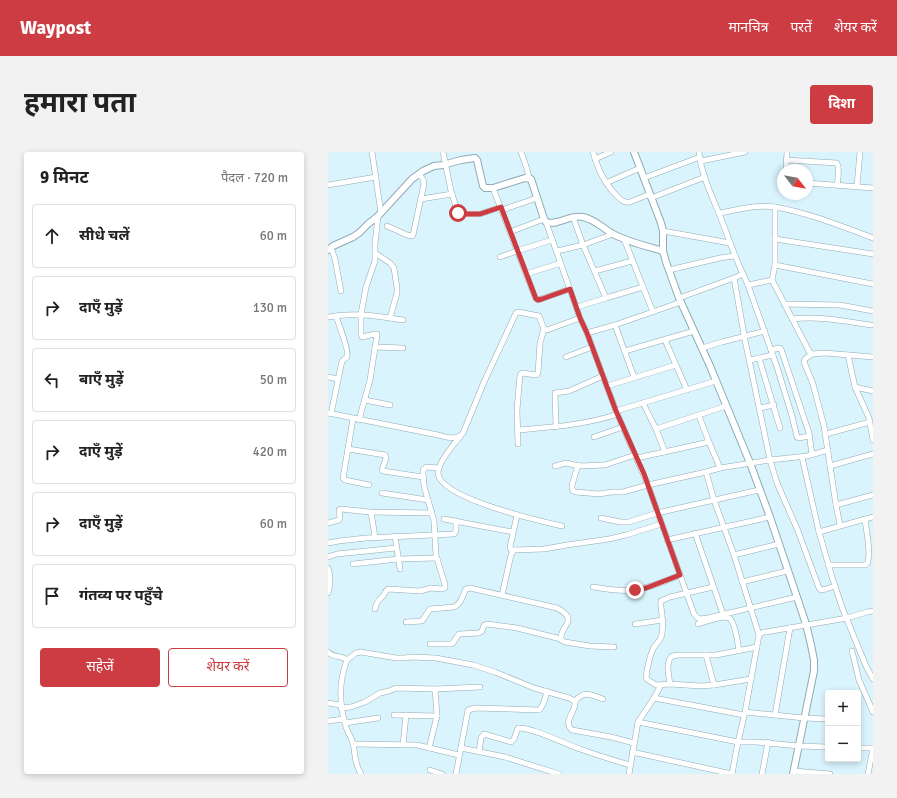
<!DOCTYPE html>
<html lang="hi">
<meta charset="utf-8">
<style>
:root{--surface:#fff;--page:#f2f2f2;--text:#222;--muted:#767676;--line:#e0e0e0;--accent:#cc3c42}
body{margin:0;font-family:Signika,"Noto Sans Devanagari",sans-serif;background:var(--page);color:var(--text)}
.controls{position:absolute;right:12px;bottom:12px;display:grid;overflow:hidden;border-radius:4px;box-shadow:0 2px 6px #0003}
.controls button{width:36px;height:36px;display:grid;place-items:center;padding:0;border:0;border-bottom:1px solid var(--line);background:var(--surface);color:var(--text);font:20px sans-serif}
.compass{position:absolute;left:449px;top:12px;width:36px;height:36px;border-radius:50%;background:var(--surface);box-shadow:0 2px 6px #0003;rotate:121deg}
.stop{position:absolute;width:12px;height:12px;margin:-9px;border:3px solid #cc3c42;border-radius:50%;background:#fff}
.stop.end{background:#cc3c42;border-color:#fff;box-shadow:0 1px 4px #0008}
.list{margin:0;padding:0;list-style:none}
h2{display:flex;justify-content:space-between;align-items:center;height:52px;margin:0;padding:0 16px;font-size:17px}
h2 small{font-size:13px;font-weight:400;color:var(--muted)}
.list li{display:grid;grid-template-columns:26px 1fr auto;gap:12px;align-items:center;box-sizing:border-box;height:64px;margin:0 8px 8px;padding:0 8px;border:1px solid var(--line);border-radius:4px}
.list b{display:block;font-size:15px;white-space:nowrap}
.list em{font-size:13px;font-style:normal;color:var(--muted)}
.actions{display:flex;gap:8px;padding:12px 16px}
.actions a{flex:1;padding:9px 0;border:1px solid var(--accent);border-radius:4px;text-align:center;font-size:14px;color:var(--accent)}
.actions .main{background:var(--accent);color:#fff}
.icon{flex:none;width:22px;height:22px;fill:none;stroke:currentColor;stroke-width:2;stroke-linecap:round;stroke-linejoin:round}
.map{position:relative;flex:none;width:545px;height:622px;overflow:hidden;border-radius:4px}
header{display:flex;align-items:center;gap:24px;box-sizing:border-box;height:56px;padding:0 20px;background:var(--accent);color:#fff}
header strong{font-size:19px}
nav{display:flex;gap:22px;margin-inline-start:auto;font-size:14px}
.intro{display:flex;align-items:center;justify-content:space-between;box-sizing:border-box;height:96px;padding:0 24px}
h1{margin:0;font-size:28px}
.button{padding:10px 18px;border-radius:4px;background:var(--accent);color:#fff;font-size:14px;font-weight:700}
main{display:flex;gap:24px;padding:0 24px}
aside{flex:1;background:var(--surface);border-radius:4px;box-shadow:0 2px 6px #0003}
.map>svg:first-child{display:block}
</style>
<header>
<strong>Waypost</strong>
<nav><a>मानचित्र</a><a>परतें</a><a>शेयर करें</a></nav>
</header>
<div class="intro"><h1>हमारा पता</h1><a class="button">दिशा</a></div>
<main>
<aside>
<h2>9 मिनट<small>पैदल · 720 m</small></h2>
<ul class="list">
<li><svg class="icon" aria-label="ahead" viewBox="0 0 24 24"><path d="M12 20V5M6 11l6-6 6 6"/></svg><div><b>सीधे चलें</b></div><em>60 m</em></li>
<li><svg class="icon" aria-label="right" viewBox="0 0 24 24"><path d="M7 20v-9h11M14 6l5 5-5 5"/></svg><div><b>दाएँ मुड़ें</b></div><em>130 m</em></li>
<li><svg class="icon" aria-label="left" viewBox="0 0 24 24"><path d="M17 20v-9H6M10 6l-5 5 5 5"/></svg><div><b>बाएँ मुड़ें</b></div><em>50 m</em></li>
<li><svg class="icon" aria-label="right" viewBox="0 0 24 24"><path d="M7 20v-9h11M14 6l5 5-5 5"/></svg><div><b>दाएँ मुड़ें</b></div><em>420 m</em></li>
<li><svg class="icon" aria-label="right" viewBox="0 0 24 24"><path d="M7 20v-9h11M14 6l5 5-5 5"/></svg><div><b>दाएँ मुड़ें</b></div><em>60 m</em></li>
<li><svg class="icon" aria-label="arrive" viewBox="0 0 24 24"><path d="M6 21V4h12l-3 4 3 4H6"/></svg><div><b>गंतव्य पर पहुँचे</b></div></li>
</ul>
<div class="actions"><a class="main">सहेजें</a><a>शेयर करें</a></div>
</aside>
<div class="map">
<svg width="545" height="622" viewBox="0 0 545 622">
<rect width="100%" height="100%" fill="#d9f4fd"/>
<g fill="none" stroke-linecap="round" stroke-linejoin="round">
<!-- minor casing -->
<g stroke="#91aab3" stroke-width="6">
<g id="minor">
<polyline points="44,0 53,61"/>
<polyline points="115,0 123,39 130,61 131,62 152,62 173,55"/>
<polyline points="193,0 199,17 201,26"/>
<path d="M 265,0 C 270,17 276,31 289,44 C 293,48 296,51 302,50 L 322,42"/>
<polyline points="267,7 283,0"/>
<path d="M 458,8 L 509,11 C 512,17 510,26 509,33"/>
<polyline points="373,9 417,0"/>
<polyline points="458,18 459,0"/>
<polyline points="316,26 372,5"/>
<polyline points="278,31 312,16"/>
<polyline points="479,31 545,36"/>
<polyline points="0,33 48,25"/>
<polyline points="529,34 532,0"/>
<polyline points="165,36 207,145 210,148 242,137"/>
<polyline points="323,46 377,25"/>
<polyline points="93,47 124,42"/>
<path d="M 447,55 C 481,61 513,74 545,86"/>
<polyline points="174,58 209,46"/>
<path d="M 391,61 C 410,58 428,52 447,55 L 447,113 L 444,128 L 482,201 L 484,202 L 497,201 L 545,205"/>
<polyline points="245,65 255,93 278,146 249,155"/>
<polyline points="218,70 252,166 259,181 288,259 320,333 366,462 371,467 380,466 469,445"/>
<polyline points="59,74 79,83 84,84 85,83 96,32 95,27 91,22"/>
<polyline points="335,79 402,91"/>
<polyline points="182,80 216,67"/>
<polyline points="296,87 325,160"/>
<polyline points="447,87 545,102"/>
<polyline points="3,96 7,107 13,139"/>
<polyline points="229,99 255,93 285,82"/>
<polyline points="47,101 62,111 66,116 69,136 69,141 62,166"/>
<polyline points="172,105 189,99 224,88"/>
<polyline points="447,113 545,132"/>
<polyline points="341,118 392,106 406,104"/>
<polyline points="267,119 304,109"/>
<polyline points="198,122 233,111"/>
<polyline points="415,122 420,133 444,128"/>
<polyline points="406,126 417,188 442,308 449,331 470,379 491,436 493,438 498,437 507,434"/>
<polyline points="420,133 449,215 464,264 469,285 471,286 481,284"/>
<polyline points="278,146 315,135"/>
<path d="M 351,146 L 406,126 L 415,122 C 406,103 400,84 392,64 C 384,44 373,22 371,0"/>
<polyline points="456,152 512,153 545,159"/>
<path d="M 0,165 C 26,160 49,164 75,168"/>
<path d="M 464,167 C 493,164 515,169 543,173"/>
<polyline points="287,173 306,225"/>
<polyline points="259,181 287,173 353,150"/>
<polyline points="337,188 359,238"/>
<polyline points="47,195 75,196"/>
<polyline points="374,196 394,190 437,179"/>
<polyline points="443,198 451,196 453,197 481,281 484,303"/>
<polyline points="297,199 366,179"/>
<polyline points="484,202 477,207 476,210 485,232 496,274 508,353 512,373"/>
<polyline points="520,203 527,235 541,266 545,288"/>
<polyline points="238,205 264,195"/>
<polyline points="431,206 452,276"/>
<polyline points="422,208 445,203"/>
<polyline points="0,225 10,227"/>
<polyline points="279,234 348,213"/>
<polyline points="527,235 545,239"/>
<polyline points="37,248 62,253"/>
<polyline points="315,251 328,277 337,300"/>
<polyline points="432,256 446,253"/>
<polyline points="288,259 388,229"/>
<path d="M 0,261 L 110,283 C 118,285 129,289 135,281 L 156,230 L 188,161 L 190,160 L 211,164 L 216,177 L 219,178 L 252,166"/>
<path d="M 3,262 L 14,209 C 15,208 17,207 19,205 C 22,201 10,170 8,164"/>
<polyline points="371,264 381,290 392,316"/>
<polyline points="25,267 15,326 17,328 41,333"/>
<polyline points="31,268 42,228 49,183 49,182 47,182 34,185 33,182 33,162 38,135 47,109 47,92 50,64"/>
<polyline points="228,275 227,241 241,239 275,224"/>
<polyline points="328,277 398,254"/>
<path d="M 190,278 C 224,275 257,273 290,262"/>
<polyline points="498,282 542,270"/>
<path d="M 132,285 C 125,293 110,310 110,321 C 111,346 212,369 234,374"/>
<polyline points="266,285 295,275"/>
<polyline points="190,292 189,258 192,223 194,221 208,223 210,221 212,191 216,177"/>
<polyline points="20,297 57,303 58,306 54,318 55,319 95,325"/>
<polyline points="474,305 491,380 504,425 515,458 538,514 545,527"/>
<polyline points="309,306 381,290"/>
<polyline points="250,313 244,333 244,336 245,339 248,340 271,342 284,340 295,340 320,333 378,320 392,316 442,308 479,304 500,298"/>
<polyline points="227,314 238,311 251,314 277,313 307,303"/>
<polyline points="502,314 545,302"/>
<polyline points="378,320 386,348 406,403 431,483"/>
<polyline points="54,341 100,348"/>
<polyline points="508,353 545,343"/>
<polyline points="43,360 47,385"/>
<polyline points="273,366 292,370 301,370 329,361 431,338"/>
<polyline points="116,367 185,380"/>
<polyline points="0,371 11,368 12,366 11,358 13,357 41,360 104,361"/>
<polyline points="491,380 545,365"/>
<polyline points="367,381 395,462"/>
<polyline points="67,384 72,417"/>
<polyline points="339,388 442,365"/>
<polyline points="0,391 11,389 38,386 126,382 128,379 128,369"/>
<polyline points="186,398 183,398 182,395 189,363"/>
<polyline points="406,403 451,392"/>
<polyline points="0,405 9,402 68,396"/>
<polyline points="25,412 70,407 109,406"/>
<path d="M 500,413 L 537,413 C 539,412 540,412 540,409 C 543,399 538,378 537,367"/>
<path d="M 0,416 C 3,425 3,432 0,441"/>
<polyline points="414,430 459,419"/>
<path d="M 265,435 C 278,437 293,440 306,438 C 322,436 337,429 352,423"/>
<path d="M 385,435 L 342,445 L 333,449 C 332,454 334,459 334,464 C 335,470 335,476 334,482 C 333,488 329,491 326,495 C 322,503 319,517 318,526 L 320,528 L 328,533 L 342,532 L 373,534 L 386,533 L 423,527"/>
<polyline points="174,443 183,403 186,398 216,397 239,393 281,387 298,383 333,372"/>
<path d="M 47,457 C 48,451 50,449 54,445 C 57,442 57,439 60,437 L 92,439 L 103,436 L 114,437 L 117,436 L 117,433 L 108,403 L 106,369 L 96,334 L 95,321 L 95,318 L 98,315 L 111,316"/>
<path d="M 78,470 L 94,469 L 102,457 L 126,455 C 134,451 134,444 138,437 L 142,436 L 229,456 C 253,469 231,473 233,488 L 237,490 L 262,494 L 286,495"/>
<polyline points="307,472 335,468"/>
<path d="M 370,472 C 377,470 395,463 401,466 C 407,469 410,492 411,499"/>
<polyline points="102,492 124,492 131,482 151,481 154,479 156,473 159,472 189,476 233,487"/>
<polyline points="524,499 531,528 545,560"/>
<path d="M 0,500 C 5,506 14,503 19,508 C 10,531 11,552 18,575 C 20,581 24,586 25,592 C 28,604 26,611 33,622"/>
<polyline points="378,503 386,533"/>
<path d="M 19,508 L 28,501 L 33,500 L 68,506 L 77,506 L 83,505 L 108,506 L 145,513 L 167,520 L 206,536 L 241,546 L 247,549 C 249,559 234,569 244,578 L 283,585 L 306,591"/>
<path d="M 342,532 C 341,524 337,511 344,504 L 351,503 L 388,503 L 429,495"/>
<polyline points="326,546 416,563"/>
<path d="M 247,549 C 257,538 263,543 275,547"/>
<polyline points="0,551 13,553"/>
<polyline points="13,556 23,555 37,550 52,541 61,539 68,536 107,537 152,535"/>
<polyline points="417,560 476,566 500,567"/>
<polyline points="66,563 109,564"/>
<polyline points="447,563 462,476"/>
<polyline points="0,569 16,567"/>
<polyline points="310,570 410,590 428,590 471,594 500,595"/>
<polyline points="17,571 50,566"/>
<polyline points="25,592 89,593 131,603"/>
<polyline points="75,593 78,563"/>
<polyline points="101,596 109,564 107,537"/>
<polyline points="133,596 177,605 231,622"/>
<polyline points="530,596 545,596"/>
<path d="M 151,600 L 153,586 L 156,582 L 183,590 L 186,587 L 190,576 C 204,575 237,592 252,597 C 268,603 285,608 302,613"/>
<polyline points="304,600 404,622"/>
<polyline points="102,618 114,622"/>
<polyline points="466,619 502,622"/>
<path d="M 128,622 L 140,558 L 147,556 L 211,558 C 216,554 217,546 219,539"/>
<polyline points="301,622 310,570 326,546 333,533"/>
<polyline points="404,622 410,590 417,560 431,483 435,480 438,480 519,466 539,460 545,459"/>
<polyline points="434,622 440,590"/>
<polyline points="540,622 545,596"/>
</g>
</g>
<!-- tertiary casing -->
<g stroke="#91aab3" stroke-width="8">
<g id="tertiary">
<polyline points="306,0 333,71 335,79 335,99 338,110 351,146 382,214 422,311 442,365 478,472 483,493 486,508 486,519 465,622"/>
<path d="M 0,98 L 5,94 L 25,85 L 31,81 L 40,72 L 50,64 L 84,27 L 95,19 L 106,14 L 115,13 L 133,8 L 147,6 L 149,8 L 155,34 L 157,36 L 165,36 L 197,26 L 203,27 L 216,67 L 218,70 C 230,74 242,62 255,65 C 266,67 275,76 285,82 C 300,90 318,94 335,99"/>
</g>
</g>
<!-- minor -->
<use href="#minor" stroke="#fff" stroke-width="5"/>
<!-- tertiary -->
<use href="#tertiary" stroke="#fff" stroke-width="6"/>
</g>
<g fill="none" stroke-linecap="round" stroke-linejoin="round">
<!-- route -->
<polyline stroke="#cc3c42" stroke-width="5" points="130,61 131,62 152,62 173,55 208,147 210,148 214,147 242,137 252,166 259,181 288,259 316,322 352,423 318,436 307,438"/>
</g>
</svg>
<div class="controls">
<button>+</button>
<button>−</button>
</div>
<svg class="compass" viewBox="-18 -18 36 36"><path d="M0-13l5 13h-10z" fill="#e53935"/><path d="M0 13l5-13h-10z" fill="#767676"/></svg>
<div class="stop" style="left:130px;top:61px"></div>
<div class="stop end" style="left:307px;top:438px"></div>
</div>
</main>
